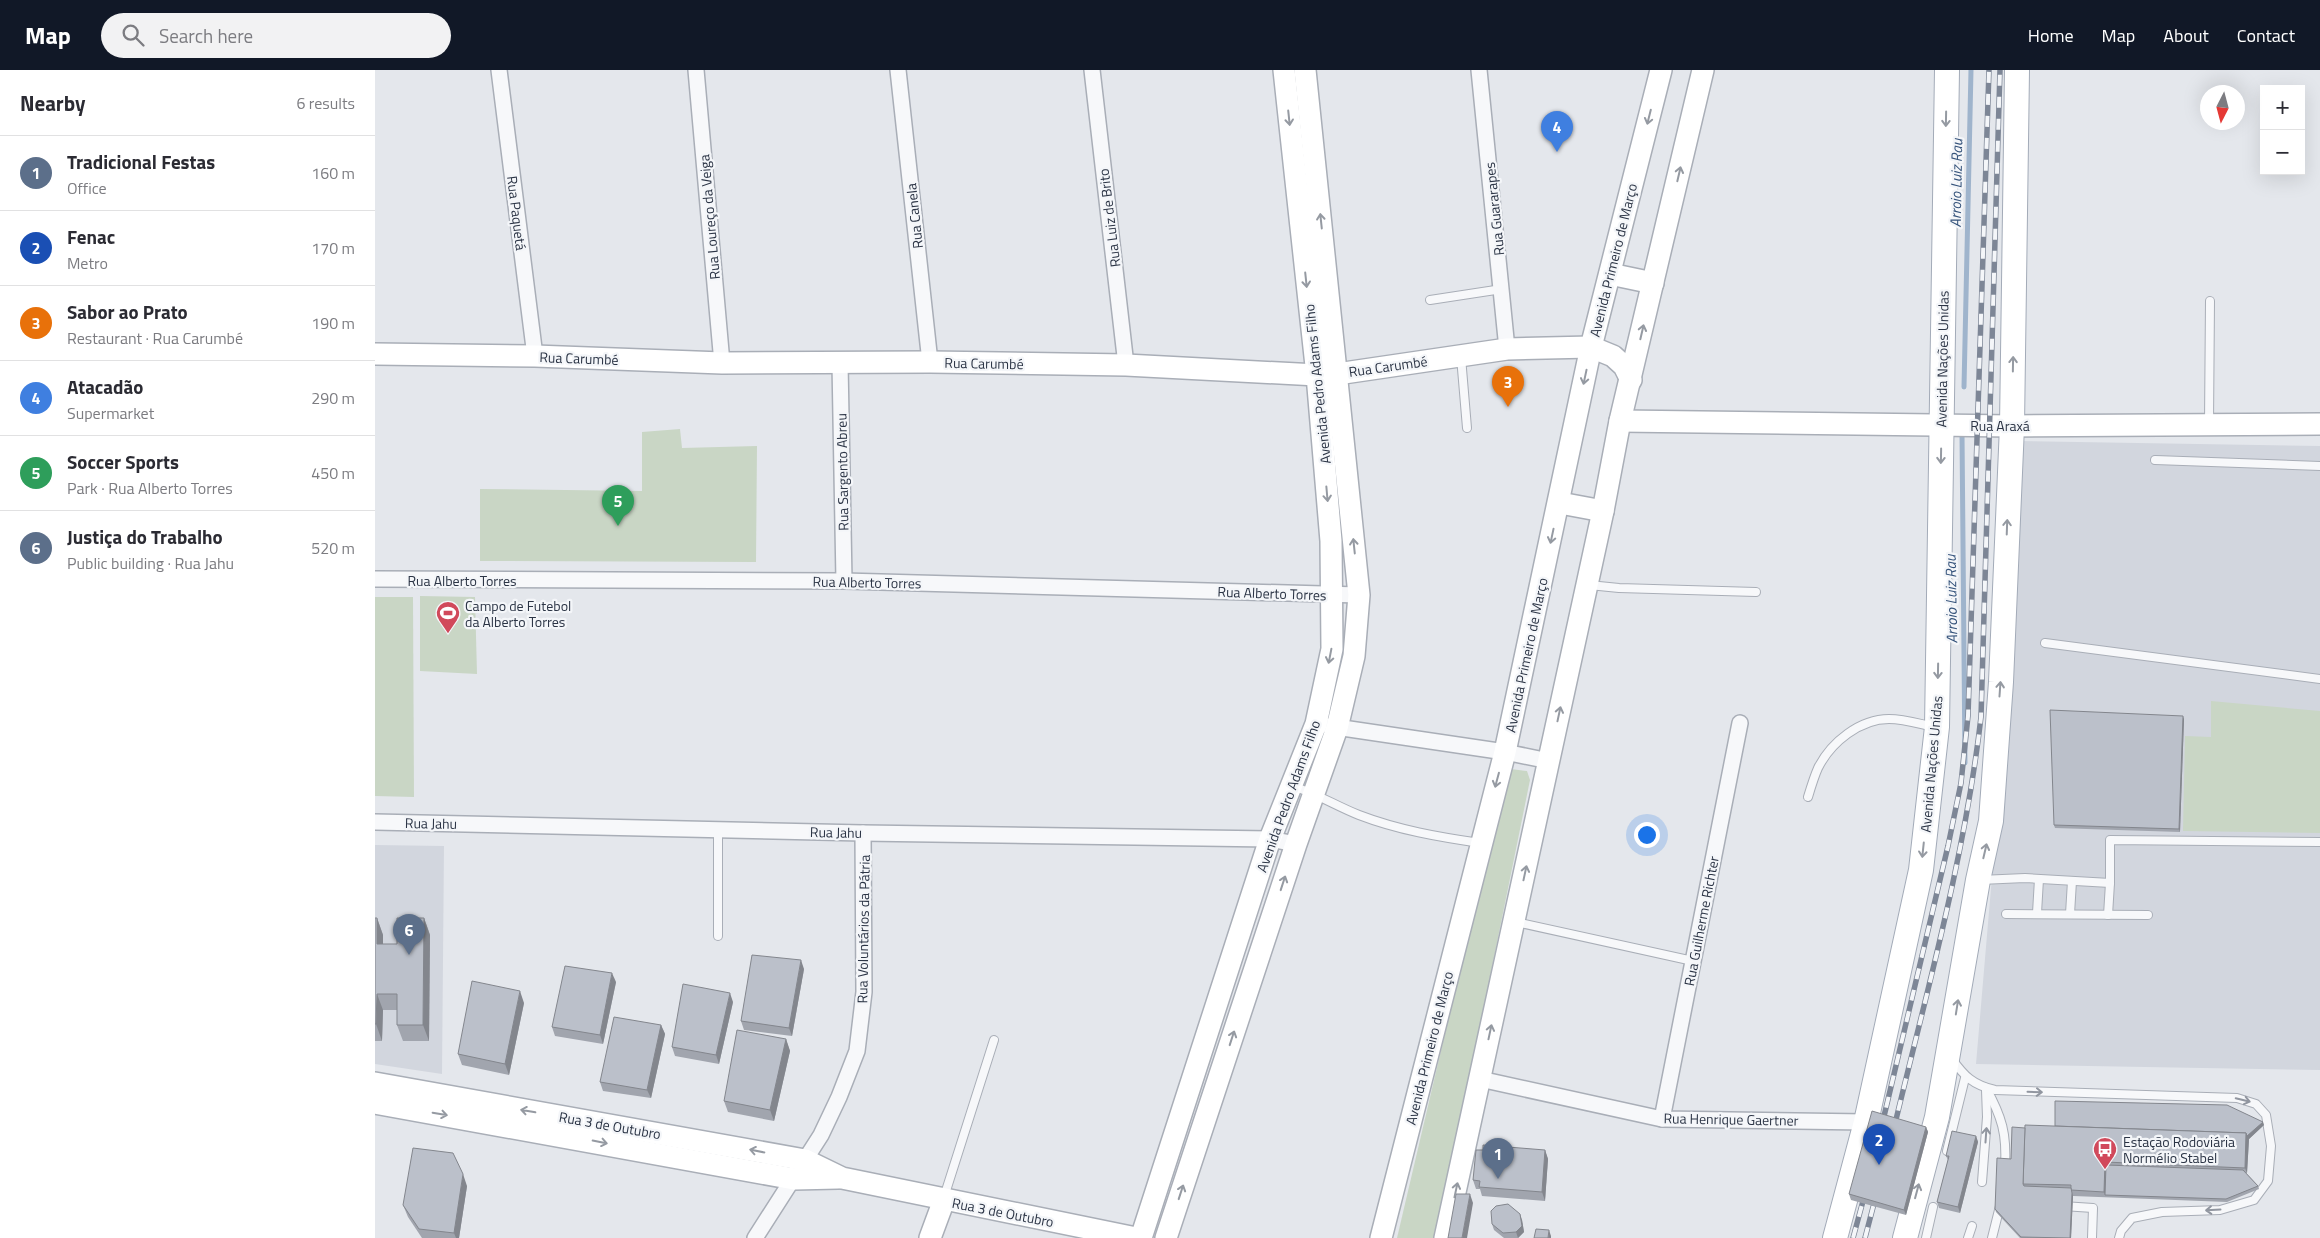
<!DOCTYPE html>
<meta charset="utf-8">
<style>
:root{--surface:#fff;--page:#f2f2f3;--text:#2b2b33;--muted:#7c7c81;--line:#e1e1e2;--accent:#111827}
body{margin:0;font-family:"Titillium Web",sans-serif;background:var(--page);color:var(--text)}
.controls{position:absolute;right:15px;top:15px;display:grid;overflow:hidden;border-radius:0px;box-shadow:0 5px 20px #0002}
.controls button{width:45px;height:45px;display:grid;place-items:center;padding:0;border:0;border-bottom:1px solid var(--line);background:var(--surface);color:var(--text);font:25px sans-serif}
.compass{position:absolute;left:1825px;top:15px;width:45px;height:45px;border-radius:50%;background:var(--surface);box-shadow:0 5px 20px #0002;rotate:186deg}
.you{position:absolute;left:1271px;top:764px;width:18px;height:18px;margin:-12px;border:4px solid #fff;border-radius:50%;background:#1a73e8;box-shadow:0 0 0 8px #1a73e833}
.badge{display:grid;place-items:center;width:32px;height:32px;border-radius:50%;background:var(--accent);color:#fff;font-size:16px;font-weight:700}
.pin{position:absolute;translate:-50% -41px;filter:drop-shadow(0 1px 2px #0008)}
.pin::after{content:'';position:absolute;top:26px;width:18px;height:15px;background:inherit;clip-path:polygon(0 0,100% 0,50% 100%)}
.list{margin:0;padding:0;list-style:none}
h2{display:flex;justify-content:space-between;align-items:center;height:65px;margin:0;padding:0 20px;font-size:21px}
h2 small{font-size:16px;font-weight:400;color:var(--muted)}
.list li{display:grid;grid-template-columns:32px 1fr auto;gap:15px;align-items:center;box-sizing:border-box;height:75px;padding:0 20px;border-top:1px solid var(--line)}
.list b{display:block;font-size:19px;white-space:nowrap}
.list p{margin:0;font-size:16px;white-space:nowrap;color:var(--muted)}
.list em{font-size:16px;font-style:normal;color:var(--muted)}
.icon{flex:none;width:28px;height:28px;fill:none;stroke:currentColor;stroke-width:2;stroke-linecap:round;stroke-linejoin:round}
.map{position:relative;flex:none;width:1945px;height:1168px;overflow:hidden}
header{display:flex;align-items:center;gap:30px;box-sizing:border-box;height:70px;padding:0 25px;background:var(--accent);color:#fff}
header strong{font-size:24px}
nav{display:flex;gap:28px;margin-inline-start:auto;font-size:18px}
.search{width:350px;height:45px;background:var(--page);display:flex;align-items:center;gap:12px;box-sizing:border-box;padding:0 18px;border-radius:28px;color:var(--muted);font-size:19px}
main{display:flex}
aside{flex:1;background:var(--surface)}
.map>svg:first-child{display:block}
</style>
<header>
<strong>Map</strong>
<div class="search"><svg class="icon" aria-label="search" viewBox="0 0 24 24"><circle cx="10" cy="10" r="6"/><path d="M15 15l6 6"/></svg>Search here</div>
<nav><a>Home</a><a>Map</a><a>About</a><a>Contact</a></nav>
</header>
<main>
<aside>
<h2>Nearby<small>6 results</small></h2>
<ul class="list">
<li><span class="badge" style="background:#5c6f8a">1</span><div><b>Tradicional Festas</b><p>Office</p></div><em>160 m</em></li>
<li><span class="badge" style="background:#1a4fb4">2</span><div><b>Fenac</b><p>Metro</p></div><em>170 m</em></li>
<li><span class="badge" style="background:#e8710a">3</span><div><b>Sabor ao Prato</b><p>Restaurant · Rua Carumbé</p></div><em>190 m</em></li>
<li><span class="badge" style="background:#3f7fe0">4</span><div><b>Atacadão</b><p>Supermarket</p></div><em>290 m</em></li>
<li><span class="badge" style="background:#2e9e5b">5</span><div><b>Soccer Sports</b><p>Park · Rua Alberto Torres</p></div><em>450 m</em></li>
<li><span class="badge" style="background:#5c6f8a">6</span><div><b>Justiça do Trabalho</b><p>Public building · Rua Jahu</p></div><em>520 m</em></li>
</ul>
</aside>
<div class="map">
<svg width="1945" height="1168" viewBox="0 0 1945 1168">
<rect width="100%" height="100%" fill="#e4e7ec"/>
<!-- built -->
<g fill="#d2d6de">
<polygon points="1641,371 1945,376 1945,1000 1601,994 1622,748"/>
<polygon points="0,775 69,776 67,1004 0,994"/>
</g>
<!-- green -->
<g fill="#c9d6c5">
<polygon points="305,359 307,378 382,376 381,492 105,491 105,419 267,421 267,362"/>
<polygon points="45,526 100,527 102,604 45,601"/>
<polygon points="0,527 38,527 39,727 0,726"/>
<polygon points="1836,631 1945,641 1945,763 1808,761 1810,666 1836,667"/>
<polygon points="1136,699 1152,701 1155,710 1062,1168 1022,1168 1130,708"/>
</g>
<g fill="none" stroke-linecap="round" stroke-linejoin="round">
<!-- stream -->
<g stroke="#9fb4cc" stroke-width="5">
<polyline points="1589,317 1596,0"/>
<polyline points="1587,364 1590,693"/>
</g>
<!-- lane casing -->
<g stroke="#a9aeb7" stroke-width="10">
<g id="lane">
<polyline points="1055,230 1127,219"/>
<polyline points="1086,287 1092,358"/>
<polyline points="1834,353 1835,231"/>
<polyline points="1780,390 1945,396"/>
<polyline points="1214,515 1244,518 1381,522"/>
<polyline points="1670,573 1945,609"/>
<path d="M 917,716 C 941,723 961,736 984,745 C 1023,760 1064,767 1105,773"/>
<path d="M 1433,727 C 1436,717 1439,707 1443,698 C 1456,672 1485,649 1514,649 C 1529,649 1545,654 1560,657"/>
<polyline points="343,760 343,866"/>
<polyline points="1605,810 1650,808 1735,813 1735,770 1945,772"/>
<polyline points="1662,843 1664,809"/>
<polyline points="1631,844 1773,845"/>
<polyline points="1695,844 1697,811"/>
<polyline points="1733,845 1735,813"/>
<polyline points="1141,852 1318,891"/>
<path d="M 1577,989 C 1589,1006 1598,1015 1620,1020 L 1862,1028 L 1881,1034 L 1891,1045 L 1896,1076 L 1893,1111 L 1879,1130 L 1845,1140 L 1787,1142 L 1757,1148 L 1746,1161 L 1744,1168"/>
<path d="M 1611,1018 C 1627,1047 1632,1064 1630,1097"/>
<polyline points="1572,1081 1590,1008"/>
<polyline points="1607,1112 1612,1047 1611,1020"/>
<polyline points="569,1127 619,970"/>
<polyline points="1688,1136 1718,1138 1717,1168"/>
<polyline points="1551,1168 1558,1137"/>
<polyline points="1593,1168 1597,1156"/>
<polyline points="1617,1168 1625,1136"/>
</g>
</g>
<!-- street casing -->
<g stroke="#a9aeb7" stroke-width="18">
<g id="street">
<polyline points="124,0 160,286"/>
<polyline points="321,0 347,293"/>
<polyline points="523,0 555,292"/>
<polyline points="717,0 751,295"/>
<polyline points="1104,0 1132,279"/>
<polyline points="465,293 469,511"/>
<polyline points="0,509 469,511 984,525"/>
<polyline points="954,656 1130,682 1174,691"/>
<polyline points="0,752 488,763 895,769 921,774"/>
<polyline points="1105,1009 1287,1049 1491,1052"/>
<polyline points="1287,1049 1365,653"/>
<polyline points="380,1168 446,1065 464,1027 482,981 489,922 488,763"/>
</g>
</g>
<!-- secondary casing -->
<g stroke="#a9aeb7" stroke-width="24">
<g id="secondary">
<polyline points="1235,204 1278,213"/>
<polyline points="0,284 160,286 347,293 555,292 751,295 942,305 962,304 1132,279 1216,277 1238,286 1249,296 1256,310"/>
<polyline points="1245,351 1637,356 1945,354"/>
<polyline points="1185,433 1228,441"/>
<polyline points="0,1013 430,1090 467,1108 761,1168"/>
<polyline points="0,1033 419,1109 463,1108"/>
<polyline points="555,1168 569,1130"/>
<polyline points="766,1168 895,769 941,654 957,579 956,471 942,305 909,0"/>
<polyline points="791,1168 921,774 962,658 979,586 984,525 930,0"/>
<polyline points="1006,1168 1130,682 1216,277 1286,0"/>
<polyline points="1070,1168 1228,441 1245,351 1328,0"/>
</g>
</g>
<!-- primary casing -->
<g stroke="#a3abb8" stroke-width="26">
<g id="primary">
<polyline points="1460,1168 1491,1052 1546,800 1562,657 1572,0"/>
<polyline points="1530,1168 1562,1047 1603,810 1616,751 1626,612 1637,356 1642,0"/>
</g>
</g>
<!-- lane -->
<use href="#lane" stroke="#f7f8fa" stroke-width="8"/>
<!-- street -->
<use href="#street" stroke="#f7f8fa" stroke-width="15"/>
<!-- secondary -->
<use href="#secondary" stroke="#fff" stroke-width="21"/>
<!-- primary -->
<use href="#primary" stroke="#fff" stroke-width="24"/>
<!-- rail casing -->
<g stroke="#7d8696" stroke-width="5.5">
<g id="rail">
<polyline points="1506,1059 1573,776 1586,713 1593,646 1614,0"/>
<path d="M 1518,1062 C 1551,924 1590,787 1606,647 L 1625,0"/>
<polyline points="1478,1168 1491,1120"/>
<polyline points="1490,1168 1502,1122"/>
</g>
</g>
<!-- rail -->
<use href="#rail" stroke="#f4f6f9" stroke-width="4" stroke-dasharray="11" stroke-linecap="butt"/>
</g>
<!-- wall -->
<g fill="#a1a5ae">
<polygon points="1809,649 1805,762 1680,758 1679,755"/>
<polygon points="0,848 2,848 8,865 8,874 22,874 49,848 55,865 54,971 28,971 22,955 22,940 8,940 7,971 0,971"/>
<polygon points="429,899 417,966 369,960 366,951"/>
<polygon points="241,912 228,974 180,966 177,957"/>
<polygon points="358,932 344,994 300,986 297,977"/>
<polygon points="149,933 134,1005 87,995 83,984"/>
<polygon points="286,955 290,964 276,1028 228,1021 225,1012"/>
<polygon points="411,969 415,981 399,1051 353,1042 349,1031"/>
<polygon points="1889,1055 1874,1069 1872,1103 1871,1103 1883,1116 1884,1119 1852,1132 1698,1126 1696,1168 1645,1168 1621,1142 1620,1139 1636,1089 1650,1058 1680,1056"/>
<polygon points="1551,1057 1553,1062 1531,1145 1476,1130 1474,1124"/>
<polygon points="1601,1066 1603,1072 1585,1143 1564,1138 1562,1132 1573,1090 1571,1086"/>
<polygon points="1108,1080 1170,1080 1173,1089 1170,1131 1107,1126 1105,1119 1101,1119 1098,1110"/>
<polygon points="92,1116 84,1168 47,1168 33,1147 28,1135"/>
<polygon points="1147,1150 1149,1162 1143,1168 1129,1168 1119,1160 1117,1154"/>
</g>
<!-- shaded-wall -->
<g fill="#83868d">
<polygon points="1808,646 1809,649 1805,762 1804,759"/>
<polygon points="2,848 8,865 8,891 2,874"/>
<polygon points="49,848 55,865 54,971 48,955"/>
<polygon points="426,890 429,899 417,966 414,958"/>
<polygon points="237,903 241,912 228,974 225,965"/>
<polygon points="145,921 149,933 134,1005 130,994"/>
<polygon points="355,923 358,932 344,994 341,985"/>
<polygon points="2,924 8,940 7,971 1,954"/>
<polygon points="286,955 290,964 276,1028 272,1020"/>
<polygon points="411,969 415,981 399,1051 395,1040"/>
<polygon points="1888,1052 1889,1055 1874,1069 1872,1103 1870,1098 1871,1063"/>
<polygon points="1551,1057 1553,1062 1531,1145 1529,1140"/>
<polygon points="1601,1066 1603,1072 1585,1143 1583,1137"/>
<polygon points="1170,1080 1173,1089 1170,1131 1167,1122"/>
<polygon points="1730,1092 1732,1098 1730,1125 1729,1122"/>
<polygon points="88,1104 92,1116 84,1168 81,1168 79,1163"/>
<polygon points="1697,1123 1698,1126 1696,1168 1695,1168"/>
<polygon points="1095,1124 1098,1133 1092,1168 1087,1168"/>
<polygon points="1145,1144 1147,1150 1149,1162 1143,1168 1141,1162"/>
<polygon points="1174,1160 1176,1166 1176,1168 1173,1168"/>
</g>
<!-- building -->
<g fill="#bbc0ca" stroke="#83868d">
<polygon points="1675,640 1808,646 1804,759 1679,755"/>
<polygon points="0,848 2,848 2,874 22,874 22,848 49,848 48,955 22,955 22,924 2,924 1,954 0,954"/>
<polygon points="377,885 426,890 414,958 366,951"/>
<polygon points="190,896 237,903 225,965 177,957"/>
<polygon points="97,911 145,921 130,994 83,984"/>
<polygon points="308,914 355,923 341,985 297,977"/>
<polygon points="239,947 286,955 272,1020 225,1012"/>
<polygon points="362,960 411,969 395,1040 349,1031"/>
<polygon points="1680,1031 1852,1035 1888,1052 1872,1066 1871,1063 1680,1056"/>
<polygon points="1497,1041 1551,1057 1529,1140 1474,1124"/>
<polygon points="1650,1055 1871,1063 1870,1098 1730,1092 1729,1122 1696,1120 1696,1115 1648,1114"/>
<polygon points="1637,1057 1650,1058 1648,1114 1649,1116 1696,1118 1697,1123 1695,1168 1646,1167 1620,1139 1622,1088 1636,1089"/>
<polygon points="1577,1061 1601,1066 1583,1137 1562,1132 1574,1086 1571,1086"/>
<polygon points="1108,1075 1170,1080 1167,1122 1104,1117 1105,1111 1098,1110 1101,1080 1108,1080"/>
<polygon points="38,1078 78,1083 88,1104 79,1163 44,1159 28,1135"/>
<polygon points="1731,1095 1868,1100 1883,1116 1851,1129 1730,1125"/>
<polygon points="1081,1124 1095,1124 1087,1168 1073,1168"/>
<polygon points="1133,1134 1145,1144 1147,1156 1141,1162 1128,1163 1117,1154 1116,1141 1121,1136"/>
<polygon points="1161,1159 1174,1160 1173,1168 1159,1168"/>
</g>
<!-- one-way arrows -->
<defs><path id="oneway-shaft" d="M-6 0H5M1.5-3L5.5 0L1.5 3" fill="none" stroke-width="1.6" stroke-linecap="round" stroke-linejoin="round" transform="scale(1.25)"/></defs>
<g stroke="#959aa2">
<use href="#oneway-shaft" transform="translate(1274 47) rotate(104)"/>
<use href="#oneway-shaft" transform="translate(914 48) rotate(84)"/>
<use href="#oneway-shaft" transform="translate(1571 49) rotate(91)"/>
<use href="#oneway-shaft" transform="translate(1304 104) rotate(-77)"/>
<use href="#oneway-shaft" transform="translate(946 151) rotate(-96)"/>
<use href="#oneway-shaft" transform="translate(931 210) rotate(84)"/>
<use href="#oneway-shaft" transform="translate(1267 262) rotate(-77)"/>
<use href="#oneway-shaft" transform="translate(1638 294) rotate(-89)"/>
<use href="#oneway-shaft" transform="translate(1210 307) rotate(102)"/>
<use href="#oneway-shaft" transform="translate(1566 386) rotate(91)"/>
<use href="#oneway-shaft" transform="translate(952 424) rotate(85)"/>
<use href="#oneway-shaft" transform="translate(1632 457) rotate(-88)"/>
<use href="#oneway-shaft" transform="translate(1177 466) rotate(102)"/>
<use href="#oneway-shaft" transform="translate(979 476) rotate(-96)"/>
<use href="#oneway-shaft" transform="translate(955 586) rotate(101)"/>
<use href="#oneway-shaft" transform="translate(1563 601) rotate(91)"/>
<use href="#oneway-shaft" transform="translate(1625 619) rotate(-86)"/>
<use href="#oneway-shaft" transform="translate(1184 644) rotate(-78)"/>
<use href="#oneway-shaft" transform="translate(1122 710) rotate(105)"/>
<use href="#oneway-shaft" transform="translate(1548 780) rotate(96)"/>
<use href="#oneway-shaft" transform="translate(1610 781) rotate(-77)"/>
<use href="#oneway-shaft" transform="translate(1150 803) rotate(-78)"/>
<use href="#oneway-shaft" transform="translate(908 813) rotate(-72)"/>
<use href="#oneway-shaft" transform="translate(1582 937) rotate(-81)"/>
<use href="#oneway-shaft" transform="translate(1115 962) rotate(-78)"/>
<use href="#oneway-shaft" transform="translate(857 968) rotate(-72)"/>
<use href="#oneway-shaft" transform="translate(153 1041) rotate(-170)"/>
<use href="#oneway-shaft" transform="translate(65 1044) rotate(10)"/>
<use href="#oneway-shaft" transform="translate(225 1072) rotate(11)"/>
<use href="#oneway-shaft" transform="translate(382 1081) rotate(-169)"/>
<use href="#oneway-shaft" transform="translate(1081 1120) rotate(-78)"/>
<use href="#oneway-shaft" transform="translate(1542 1121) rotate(-75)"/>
<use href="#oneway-shaft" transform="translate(806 1122) rotate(-72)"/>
</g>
<g stroke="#9196a0">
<use href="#oneway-shaft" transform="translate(1660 1022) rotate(2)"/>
<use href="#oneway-shaft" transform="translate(1868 1030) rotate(14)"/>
<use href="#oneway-shaft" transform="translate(1611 1065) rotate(-86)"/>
<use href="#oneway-shaft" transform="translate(1838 1140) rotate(177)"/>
</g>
<!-- icons -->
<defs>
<g id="stadium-pin" transform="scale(1.25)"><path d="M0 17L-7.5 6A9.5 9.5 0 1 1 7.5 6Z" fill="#d1495b" stroke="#f4f6f9"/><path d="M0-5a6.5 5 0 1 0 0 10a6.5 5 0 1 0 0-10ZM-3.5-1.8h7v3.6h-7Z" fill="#fff"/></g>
<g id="bus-pin" transform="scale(1.25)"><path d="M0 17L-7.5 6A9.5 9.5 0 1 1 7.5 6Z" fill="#d1495b" stroke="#f4f6f9"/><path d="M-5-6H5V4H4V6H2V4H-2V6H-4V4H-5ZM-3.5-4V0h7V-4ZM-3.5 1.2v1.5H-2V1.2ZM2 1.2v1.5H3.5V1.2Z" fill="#fff"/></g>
</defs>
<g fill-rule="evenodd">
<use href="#stadium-pin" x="73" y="543"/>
<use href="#bus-pin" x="1730" y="1079"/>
</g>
<g text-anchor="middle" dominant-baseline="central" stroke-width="4.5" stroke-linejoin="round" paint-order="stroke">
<!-- street labels -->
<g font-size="14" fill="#2b3445" stroke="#f4f6f9">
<text transform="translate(1119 139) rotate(-96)">Rua Guararapes</text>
<text transform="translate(142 143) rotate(83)">Rua Paquetá</text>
<text transform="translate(539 146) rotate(-96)">Rua Canela</text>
<text transform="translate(334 147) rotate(-95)">Rua Loureço da Veiga</text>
<text transform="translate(734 148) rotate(-97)">Rua Luiz de Brito</text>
<text transform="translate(1238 190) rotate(-76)">Avenida Primeiro de Março</text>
<text transform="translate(204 288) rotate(2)">Rua Carumbé</text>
<text transform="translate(1567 289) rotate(-89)">Avenida Nações Unidas</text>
<text transform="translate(609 293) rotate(1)">Rua Carumbé</text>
<text transform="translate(1013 296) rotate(-8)">Rua Carumbé</text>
<text transform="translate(942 314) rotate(-96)">Avenida Pedro Adams Filho</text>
<text x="1625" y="355">Rua Araxá</text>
<text transform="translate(467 402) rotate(-91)">Rua Sargento Abreu</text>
<text x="87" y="510">Rua Alberto Torres</text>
<text transform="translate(492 512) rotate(1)">Rua Alberto Torres</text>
<text transform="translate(897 523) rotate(2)">Rua Alberto Torres</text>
<text transform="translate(1151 585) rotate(-78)">Avenida Primeiro de Março</text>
<text transform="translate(1556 694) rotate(-85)">Avenida Nações Unidas</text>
<text transform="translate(913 726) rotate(-70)">Avenida Pedro Adams Filho</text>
<text transform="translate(56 753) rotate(1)">Rua Jahu</text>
<text transform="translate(461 762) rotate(1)">Rua Jahu</text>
<text transform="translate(1326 851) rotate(-79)">Rua Guilherme Richter</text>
<text transform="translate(488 859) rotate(-89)">Rua Voluntários da Pátria</text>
<text transform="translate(1054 978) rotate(-76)">Avenida Primeiro de Março</text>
<text transform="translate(1356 1049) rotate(1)">Rua Henrique Gaertner</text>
<text transform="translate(235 1055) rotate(10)">Rua 3 de Outubro</text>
<text transform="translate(628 1142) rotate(11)">Rua 3 de Outubro</text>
</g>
<!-- poi labels -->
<g font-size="14" fill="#2b3445" stroke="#f4f6f9" text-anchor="start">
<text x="90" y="535">Campo de Futebol<tspan x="90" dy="16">da Alberto Torres</tspan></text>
<text x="1748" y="1071">Estação Rodoviária<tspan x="1748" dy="16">Normélio Stabel</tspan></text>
</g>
<!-- water labels -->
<g font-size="15" font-style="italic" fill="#34527a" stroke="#f4f6f9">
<text transform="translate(1581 113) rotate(-89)">Arroio Luiz Rau</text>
<text transform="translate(1576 529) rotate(-91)">Arroio Luiz Rau</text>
</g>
</g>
</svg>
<div class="controls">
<button>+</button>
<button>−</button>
</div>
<svg class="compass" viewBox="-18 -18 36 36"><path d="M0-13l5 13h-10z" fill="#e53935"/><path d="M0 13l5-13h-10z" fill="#7c7c81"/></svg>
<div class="you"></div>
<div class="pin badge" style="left:1123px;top:1109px;background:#5c6f8a">1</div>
<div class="pin badge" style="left:1504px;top:1095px;background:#1a4fb4">2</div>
<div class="pin badge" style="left:1133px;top:337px;background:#e8710a">3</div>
<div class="pin badge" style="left:1182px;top:82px;background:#3f7fe0">4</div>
<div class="pin badge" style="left:243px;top:456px;background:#2e9e5b">5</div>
<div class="pin badge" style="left:34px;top:885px;background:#5c6f8a">6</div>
</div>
</main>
